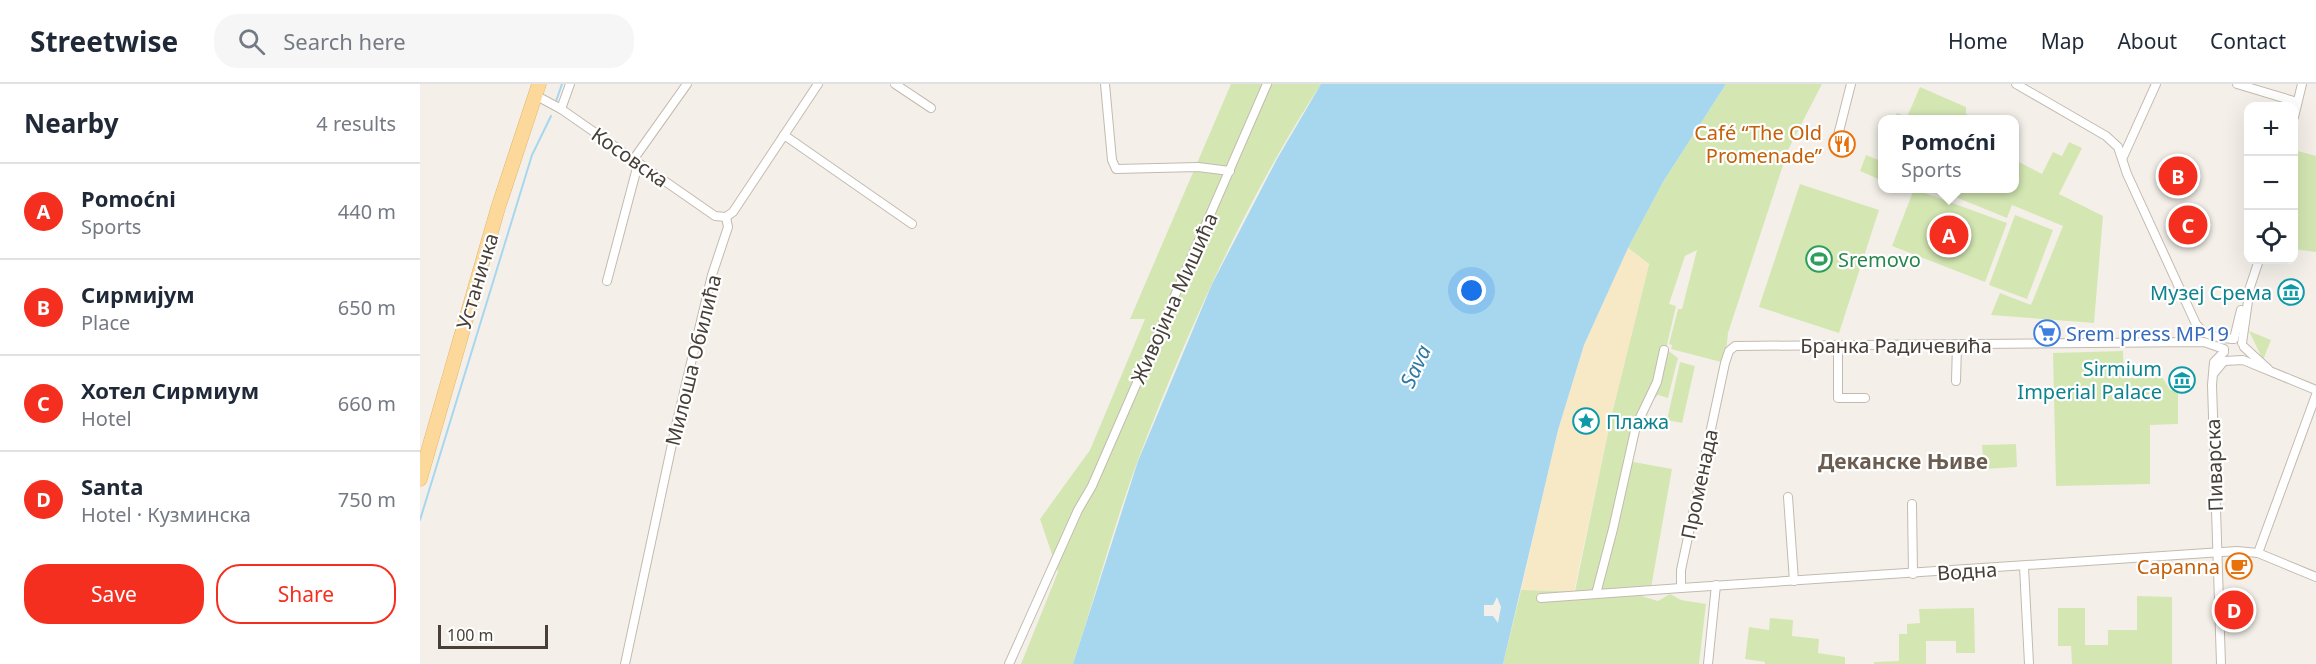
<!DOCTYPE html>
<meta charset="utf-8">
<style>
:root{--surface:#fff;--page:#f6f6f7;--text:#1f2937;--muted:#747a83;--line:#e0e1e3;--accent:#f52f1f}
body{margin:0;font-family:"Noto Sans",sans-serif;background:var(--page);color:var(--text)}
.controls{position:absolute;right:18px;top:18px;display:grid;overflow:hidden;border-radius:12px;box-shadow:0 6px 24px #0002}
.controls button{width:54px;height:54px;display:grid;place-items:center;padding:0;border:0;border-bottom:2px solid var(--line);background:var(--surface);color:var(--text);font:30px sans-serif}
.scale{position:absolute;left:18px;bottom:15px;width:110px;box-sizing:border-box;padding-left:6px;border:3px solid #484038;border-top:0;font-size:16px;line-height:21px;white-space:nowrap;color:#484038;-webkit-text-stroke:4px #fff;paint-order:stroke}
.you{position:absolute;left:1052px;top:207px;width:21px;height:21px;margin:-15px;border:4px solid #fff;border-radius:50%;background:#1a73e8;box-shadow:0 0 0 9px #1a73e833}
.badge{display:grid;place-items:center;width:39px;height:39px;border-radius:50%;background:var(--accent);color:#fff;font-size:20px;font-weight:700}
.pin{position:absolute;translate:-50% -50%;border:3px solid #fff;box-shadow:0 2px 6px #0006}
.popup{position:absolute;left:1458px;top:31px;width:141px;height:78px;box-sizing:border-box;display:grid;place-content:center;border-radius:12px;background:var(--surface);filter:drop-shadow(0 2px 4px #0005);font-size:20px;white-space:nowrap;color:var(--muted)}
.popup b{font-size:22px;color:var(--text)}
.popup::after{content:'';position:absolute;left:50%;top:100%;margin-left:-12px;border:12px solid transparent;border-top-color:var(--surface)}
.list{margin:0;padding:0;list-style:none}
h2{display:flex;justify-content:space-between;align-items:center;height:78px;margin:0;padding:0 24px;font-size:26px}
h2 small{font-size:20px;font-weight:400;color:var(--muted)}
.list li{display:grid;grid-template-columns:39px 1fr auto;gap:18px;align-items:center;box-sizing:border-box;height:96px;padding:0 24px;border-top:2px solid var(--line)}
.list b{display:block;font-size:22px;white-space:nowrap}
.list p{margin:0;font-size:20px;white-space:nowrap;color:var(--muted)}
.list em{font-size:20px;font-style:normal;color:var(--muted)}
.actions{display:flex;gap:12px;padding:18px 24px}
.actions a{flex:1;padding:14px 0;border:2px solid var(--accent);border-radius:24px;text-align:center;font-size:21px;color:var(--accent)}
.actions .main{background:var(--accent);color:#fff}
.icon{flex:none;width:33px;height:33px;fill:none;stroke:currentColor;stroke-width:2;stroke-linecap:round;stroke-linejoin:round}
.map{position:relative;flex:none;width:1896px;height:580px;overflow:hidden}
header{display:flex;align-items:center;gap:36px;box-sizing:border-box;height:84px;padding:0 30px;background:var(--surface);border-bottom:2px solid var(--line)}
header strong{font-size:28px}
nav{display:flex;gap:33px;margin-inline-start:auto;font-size:21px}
.search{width:420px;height:54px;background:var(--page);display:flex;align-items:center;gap:15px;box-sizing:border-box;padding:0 21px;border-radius:24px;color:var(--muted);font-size:22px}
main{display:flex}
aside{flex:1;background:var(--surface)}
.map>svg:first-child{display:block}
</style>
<header>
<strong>Streetwise</strong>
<div class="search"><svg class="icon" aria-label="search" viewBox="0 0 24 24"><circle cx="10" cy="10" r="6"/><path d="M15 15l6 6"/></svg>Search here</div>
<nav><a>Home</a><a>Map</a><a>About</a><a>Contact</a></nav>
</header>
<main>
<aside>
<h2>Nearby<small>4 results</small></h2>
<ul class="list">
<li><span class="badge">A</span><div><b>Pomoćni</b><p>Sports</p></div><em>440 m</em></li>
<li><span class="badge">B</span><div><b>Сирмијум</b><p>Place</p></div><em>650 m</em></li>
<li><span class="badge">C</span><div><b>Хотел Сирмиум</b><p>Hotel</p></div><em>660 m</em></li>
<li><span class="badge">D</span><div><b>Santa</b><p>Hotel · Кузминска</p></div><em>750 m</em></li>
</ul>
<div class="actions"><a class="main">Save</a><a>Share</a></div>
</aside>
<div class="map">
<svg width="1896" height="580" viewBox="0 0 1896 580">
<rect width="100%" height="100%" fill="#f4f0e9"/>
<!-- green -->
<g fill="#d4e7b3">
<path d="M 811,0 L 901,0 C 828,111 765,252 718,376 C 693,443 675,513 653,580 L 601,580 L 638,488 L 620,435 L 670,366 L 725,235 L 710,235 Z"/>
<polygon points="1306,0 1402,0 1368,66 1308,249 1305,279 1251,265 1252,261 1249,260 1258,225 1262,225 1277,166 1265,172 1249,220 1256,222 1246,265 1258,274 1248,314 1238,311 1220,328 1208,377 1252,385 1231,504 1202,506 1238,517 1250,510 1261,516 1286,520 1279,580 1083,580 1101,506 1155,507 1192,329 1229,180 1208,164 1243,98"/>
<polygon points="1500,3 1546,23 1546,30 1557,35 1474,35 1477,29 1487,33"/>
<polygon points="1649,58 1662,64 1639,110 1683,132 1674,239 1571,231 1580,209 1611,221 1643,142 1592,121 1587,134 1516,105 1595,104 1595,76 1622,90 1633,68 1642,72"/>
<polygon points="1874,66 1896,72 1896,168 1874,165"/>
<polygon points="1446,71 1463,78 1463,97 1440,87"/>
<polygon points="1380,100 1459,126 1419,249 1339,223"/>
<polygon points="1494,105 1587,139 1565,198 1472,162"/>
<polygon points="1595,131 1633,146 1607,215 1569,201"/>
<polygon points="1829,247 1851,256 1843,276"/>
<polygon points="1703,267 1704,294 1742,293 1750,306 1758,306 1758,340 1730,341 1730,400 1636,402 1633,269"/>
<polygon points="1260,278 1275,282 1262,339 1247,336"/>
<polygon points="1596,360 1597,383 1564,385 1562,361"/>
<polygon points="1717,512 1752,513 1752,580 1652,580 1651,562 1638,562 1638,524 1665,524 1665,561 1688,561 1688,546 1717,546"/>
<polygon points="1554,524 1555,569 1536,569 1536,557 1506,557 1506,580 1454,580 1454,578 1479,577 1479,550 1487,550 1487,540 1500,539 1499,525"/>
<polygon points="1350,534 1373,536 1372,552 1399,555 1398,569 1425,573 1425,580 1345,580 1345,578 1325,575 1329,543 1349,546"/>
</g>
<!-- sand -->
<polygon fill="#f7e9c6" points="1208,164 1229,180 1192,329 1154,507 1101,506 1138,346 1164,261"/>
<!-- water -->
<polygon fill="#a7d7ef" points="901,0 1306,0 1243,98 1208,164 1164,261 1138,346 1083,580 653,580 718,377 792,200 857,75"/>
<!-- pier -->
<polygon fill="#f4f0e9" points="1077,513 1081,523 1078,539 1073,532 1064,532 1064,521 1073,521"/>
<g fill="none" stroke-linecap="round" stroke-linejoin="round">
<!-- stream -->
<g stroke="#a7d7ef" stroke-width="2">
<polyline points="135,20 142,0"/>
<polyline points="0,436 112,71 131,32"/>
</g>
<!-- minor casing -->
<g stroke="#c3baaf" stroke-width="10">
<g id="minor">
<polyline points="475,0 511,24"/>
<polyline points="685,0 692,76 696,85 778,83 810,87"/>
<path d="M 1596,0 L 1686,52 L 1698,63 L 1707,90 L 1776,240 C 1786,253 1796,253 1812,255"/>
<polyline points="1817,0 1877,18"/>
<polyline points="115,11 141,25 295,132 306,133"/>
<polyline points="141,25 150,0"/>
<polyline points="1874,33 1882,0"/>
<polyline points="364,51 492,140"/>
<polyline points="1415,63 1431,0"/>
<polyline points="1703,73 1736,0"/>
<polyline points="213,76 267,0"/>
<polyline points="306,133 313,128 398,0"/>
<polyline points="187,197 218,80"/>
<polyline points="1814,255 1821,226"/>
<polyline points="1822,259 1830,203 1839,176"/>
<polyline points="1418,261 1418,314 1445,314"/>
<polyline points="1824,263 1848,285"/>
<polyline points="1804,265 1784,258 1315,262 1309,267 1305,279 1261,486 1261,504 1817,467 1838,469 1896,493"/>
<polyline points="1794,289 1804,277 1823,276 1896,306"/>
<polyline points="1536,297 1537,261"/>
<polyline points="1368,413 1374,497"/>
<polyline points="1492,420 1493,490"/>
<polyline points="1838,469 1896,311"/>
<polyline points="1604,483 1609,580"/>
<polyline points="1176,510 1193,445 1216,342 1237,298 1244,266"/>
<polyline points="1121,514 1261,504"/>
<polyline points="205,580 255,346 292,191 308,143 306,133"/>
<polyline points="589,580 658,426 672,402 847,0"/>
<polyline points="1288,580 1296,501"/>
<polyline points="1801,580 1792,301 1794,278 1804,268"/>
</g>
</g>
<!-- primary casing -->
<g stroke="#e2b56a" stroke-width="15">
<polyline id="primary" points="0,395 78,124 119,0"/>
</g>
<!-- minor -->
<use href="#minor" stroke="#fff" stroke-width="8"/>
<!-- primary -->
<use href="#primary" stroke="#fcd99a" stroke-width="14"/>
</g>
<!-- icons -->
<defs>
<g id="restaurant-ring" transform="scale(1.35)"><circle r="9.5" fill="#fff" stroke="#e8710a" stroke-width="1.5"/><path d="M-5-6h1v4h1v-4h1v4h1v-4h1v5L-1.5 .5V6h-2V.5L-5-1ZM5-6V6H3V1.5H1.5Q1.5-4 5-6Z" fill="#e8710a"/></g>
<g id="stadium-ring" transform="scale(1.35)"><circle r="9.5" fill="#fff" stroke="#2e9e5b" stroke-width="1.5"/><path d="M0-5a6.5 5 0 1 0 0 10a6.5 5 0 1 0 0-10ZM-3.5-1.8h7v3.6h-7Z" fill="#2e9e5b"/></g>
<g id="museum-ring" transform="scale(1.35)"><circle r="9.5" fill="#fff" stroke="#0f9aa8" stroke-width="1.5"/><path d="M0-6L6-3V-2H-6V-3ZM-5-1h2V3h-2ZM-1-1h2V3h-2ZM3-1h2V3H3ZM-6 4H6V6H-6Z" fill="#0f9aa8"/></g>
<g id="supermarket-ring" transform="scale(1.35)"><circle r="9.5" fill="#fff" stroke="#3f7fe0" stroke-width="1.5"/><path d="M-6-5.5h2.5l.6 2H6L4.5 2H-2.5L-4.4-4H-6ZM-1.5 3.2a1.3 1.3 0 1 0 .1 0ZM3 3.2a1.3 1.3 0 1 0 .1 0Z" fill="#3f7fe0"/></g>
<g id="sight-ring" transform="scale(1.35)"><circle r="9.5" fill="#fff" stroke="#0f9aa8" stroke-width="1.5"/><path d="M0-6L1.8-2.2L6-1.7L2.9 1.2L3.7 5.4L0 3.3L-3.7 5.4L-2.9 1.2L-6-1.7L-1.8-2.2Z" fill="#0f9aa8"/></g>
<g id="cafe-ring" transform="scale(1.35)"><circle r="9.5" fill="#fff" stroke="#e8710a" stroke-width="1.5"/><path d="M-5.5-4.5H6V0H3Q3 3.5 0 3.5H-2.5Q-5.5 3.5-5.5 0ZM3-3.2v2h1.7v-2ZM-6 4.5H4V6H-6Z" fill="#e8710a"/></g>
</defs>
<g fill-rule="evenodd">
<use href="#restaurant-ring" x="1422" y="60"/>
<use href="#stadium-ring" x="1399" y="175"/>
<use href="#museum-ring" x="1871" y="208"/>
<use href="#supermarket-ring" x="1627" y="249"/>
<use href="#museum-ring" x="1762" y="296"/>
<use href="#sight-ring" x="1166" y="337"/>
<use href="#cafe-ring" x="1819" y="482"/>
</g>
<g text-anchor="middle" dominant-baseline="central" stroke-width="4.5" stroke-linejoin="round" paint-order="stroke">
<!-- food labels -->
<g font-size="20" fill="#c56008" stroke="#fff" text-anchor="end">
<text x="1402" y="48">Café “The Old<tspan x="1402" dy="23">Promenade”</tspan></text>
<text x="1800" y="482">Capanna</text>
</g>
<!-- street labels -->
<g font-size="20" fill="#484038" stroke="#fff">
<text transform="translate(210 73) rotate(35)">Косовска</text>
<text transform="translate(57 197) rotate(-73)">Устаничка</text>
<text transform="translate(754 214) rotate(-66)">Живојина Мишића</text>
<text x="1476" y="261">Бранка Радичевића</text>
<text transform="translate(273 276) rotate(-76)">Милоша Обилића</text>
<text transform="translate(1794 381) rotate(-92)">Пиварска</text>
<text transform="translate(1279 400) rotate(-78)">Променада</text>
<text transform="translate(1547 487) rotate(-4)">Водна</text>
</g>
<!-- leisure labels -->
<g font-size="20" fill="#27864d" stroke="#fff" text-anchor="start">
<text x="1418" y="175">Sremovo</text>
</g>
<!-- culture labels -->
<g font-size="20" fill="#0d838f" stroke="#fff" text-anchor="end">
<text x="1852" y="208">Музеј Срема</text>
<text x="1742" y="284">Sirmium<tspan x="1742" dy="23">Imperial Palace</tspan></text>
<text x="1186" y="337" text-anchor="start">Плажа</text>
</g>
<!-- shop labels -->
<g font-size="20" fill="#366cbe" stroke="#fff" text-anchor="start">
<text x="1646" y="249">Srem press MP19</text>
</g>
<!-- water labels -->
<g font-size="21" font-style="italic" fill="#2f7aa2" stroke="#fff">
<text transform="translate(995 282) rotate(-65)">Sava</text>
</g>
<!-- neighbourhood labels -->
<g font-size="21" font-weight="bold" fill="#6b5d4f" stroke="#fff">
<text x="1483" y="377">Деканске Њиве</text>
</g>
</g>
</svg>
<div class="controls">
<button>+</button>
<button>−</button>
<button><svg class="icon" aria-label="locate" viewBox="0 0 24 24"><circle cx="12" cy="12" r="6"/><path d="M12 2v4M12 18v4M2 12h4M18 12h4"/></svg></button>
</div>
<div class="scale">100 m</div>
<div class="you"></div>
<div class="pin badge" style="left:1529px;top:151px">A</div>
<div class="popup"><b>Pomoćni</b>Sports</div>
<div class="pin badge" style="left:1758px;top:92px">B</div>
<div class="pin badge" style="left:1768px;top:141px">C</div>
<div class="pin badge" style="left:1814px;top:526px">D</div>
</div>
</main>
